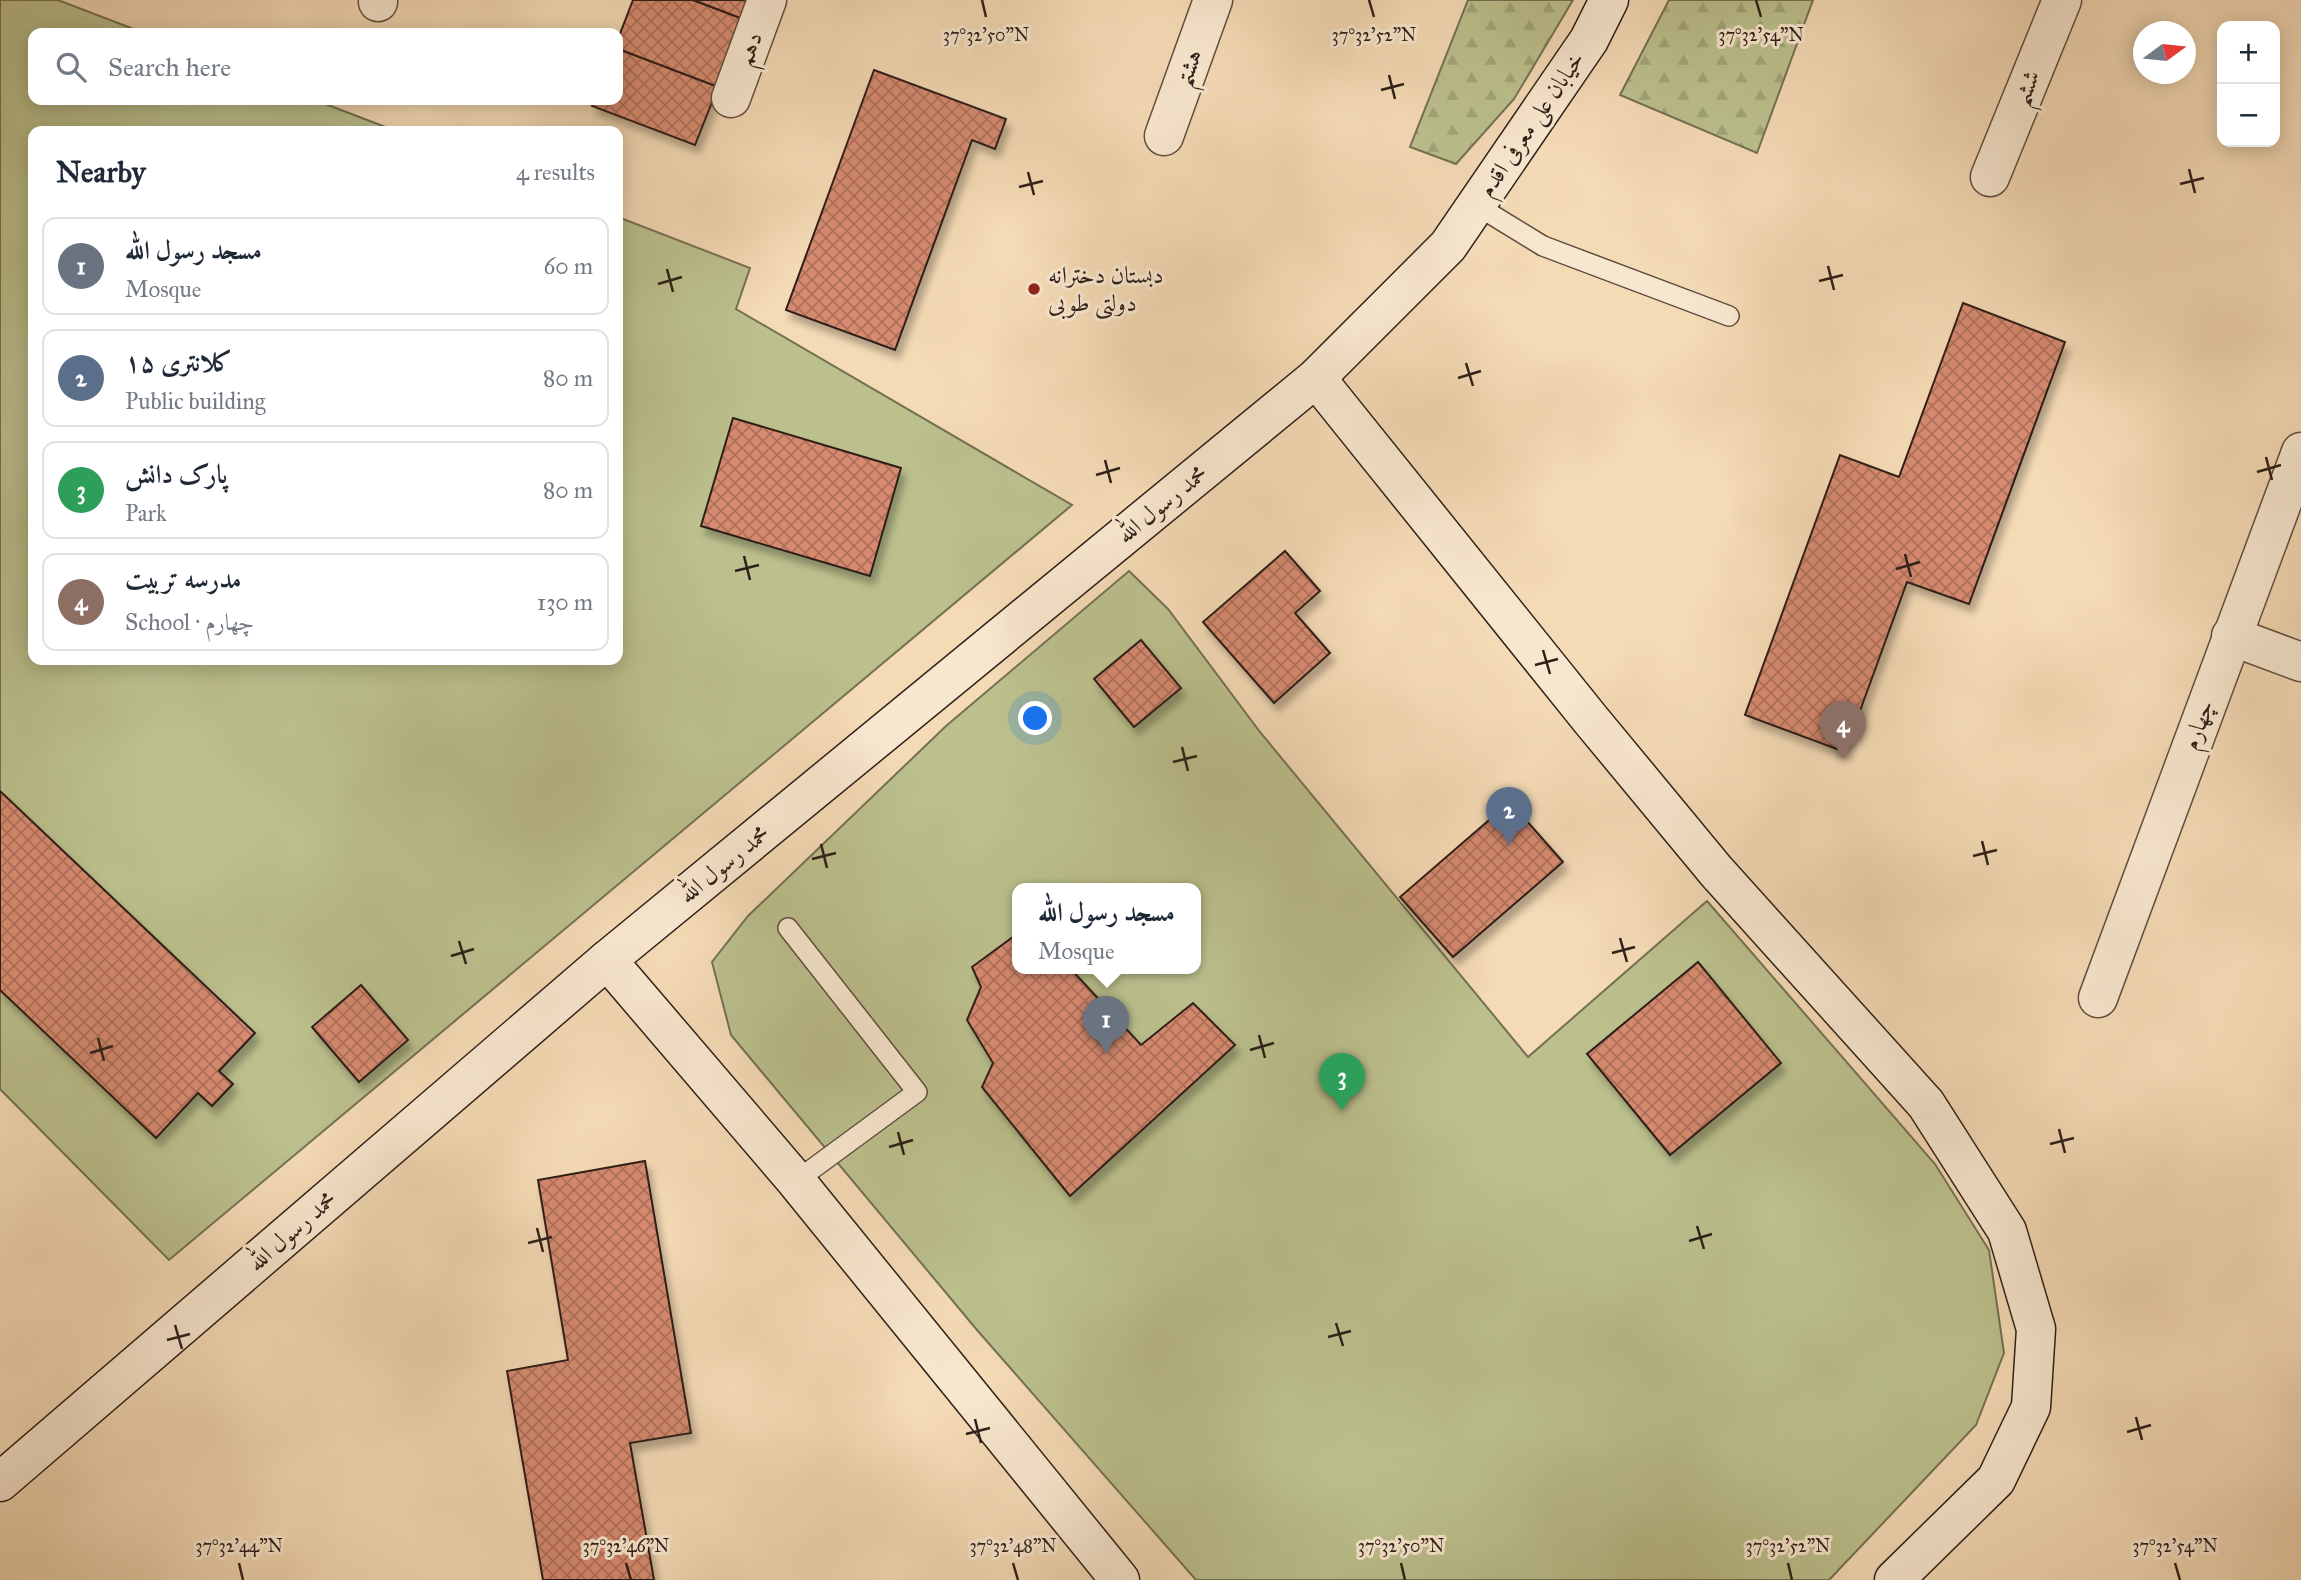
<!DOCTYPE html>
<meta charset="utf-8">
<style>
:root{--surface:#fff;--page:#f2f2f3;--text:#1f2937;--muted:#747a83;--line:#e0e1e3;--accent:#b45309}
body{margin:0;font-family:"IM FELL Great Primer",Amiri,serif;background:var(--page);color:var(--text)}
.controls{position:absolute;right:21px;top:21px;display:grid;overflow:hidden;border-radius:14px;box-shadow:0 4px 18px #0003}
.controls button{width:63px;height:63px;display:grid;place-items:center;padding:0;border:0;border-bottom:2px solid var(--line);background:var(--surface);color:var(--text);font:35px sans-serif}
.compass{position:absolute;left:2133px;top:21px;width:63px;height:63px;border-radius:50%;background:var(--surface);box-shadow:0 4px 18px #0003;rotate:75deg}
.you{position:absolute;left:1036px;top:719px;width:24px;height:24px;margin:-18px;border:5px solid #fff;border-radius:50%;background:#1a73e8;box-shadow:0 0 0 10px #1a73e833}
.badge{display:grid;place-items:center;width:46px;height:46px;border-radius:50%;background:var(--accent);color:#fff;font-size:23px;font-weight:700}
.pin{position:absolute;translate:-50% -58px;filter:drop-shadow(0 2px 4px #0008)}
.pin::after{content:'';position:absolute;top:37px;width:24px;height:21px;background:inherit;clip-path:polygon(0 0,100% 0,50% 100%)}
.popup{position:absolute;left:1012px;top:883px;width:189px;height:91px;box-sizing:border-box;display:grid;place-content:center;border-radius:14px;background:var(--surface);filter:drop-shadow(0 2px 5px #0005);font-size:23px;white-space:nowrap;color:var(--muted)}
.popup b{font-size:26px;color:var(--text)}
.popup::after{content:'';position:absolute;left:50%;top:100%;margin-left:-14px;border:14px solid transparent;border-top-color:var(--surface)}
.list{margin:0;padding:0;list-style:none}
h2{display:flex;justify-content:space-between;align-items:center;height:91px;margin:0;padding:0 28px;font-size:30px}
h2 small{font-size:23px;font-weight:400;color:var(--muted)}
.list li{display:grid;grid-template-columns:46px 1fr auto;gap:21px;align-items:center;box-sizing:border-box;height:98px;margin:0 14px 14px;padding:0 14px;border:2px solid var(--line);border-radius:14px}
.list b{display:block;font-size:26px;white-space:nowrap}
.list p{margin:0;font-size:23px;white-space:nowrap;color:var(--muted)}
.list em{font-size:23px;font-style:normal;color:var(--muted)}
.icon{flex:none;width:38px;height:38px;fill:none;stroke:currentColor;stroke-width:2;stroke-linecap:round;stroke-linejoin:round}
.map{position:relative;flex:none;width:2301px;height:1580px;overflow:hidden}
.search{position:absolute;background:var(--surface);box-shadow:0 4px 18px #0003;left:28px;top:28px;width:595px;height:77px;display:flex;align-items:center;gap:18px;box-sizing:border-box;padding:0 24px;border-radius:14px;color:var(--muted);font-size:26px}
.panel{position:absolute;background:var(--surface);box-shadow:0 4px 18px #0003;left:28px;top:126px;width:595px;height:539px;border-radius:14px}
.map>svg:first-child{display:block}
</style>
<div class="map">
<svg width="2301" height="1580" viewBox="0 0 2301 1580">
<defs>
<pattern id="forest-firs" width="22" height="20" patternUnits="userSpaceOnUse" patternTransform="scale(1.75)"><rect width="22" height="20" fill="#bbc08d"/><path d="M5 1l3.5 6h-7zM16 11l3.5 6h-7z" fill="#a1a579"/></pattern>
<pattern id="building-cross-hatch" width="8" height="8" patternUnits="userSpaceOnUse" patternTransform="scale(1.75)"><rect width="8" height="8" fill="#d68a6f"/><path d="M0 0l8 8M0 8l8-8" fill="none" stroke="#ae705a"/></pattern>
<filter id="shadow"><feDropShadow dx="4.5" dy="8" stdDeviation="3.5" flood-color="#0004"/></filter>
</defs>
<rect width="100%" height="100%" fill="#f4dab5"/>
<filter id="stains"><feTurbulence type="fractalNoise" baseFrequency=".00286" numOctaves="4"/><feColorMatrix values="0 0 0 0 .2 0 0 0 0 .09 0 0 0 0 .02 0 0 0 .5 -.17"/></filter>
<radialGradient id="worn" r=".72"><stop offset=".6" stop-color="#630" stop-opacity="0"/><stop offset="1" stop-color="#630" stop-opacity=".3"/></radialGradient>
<!-- forest -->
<g fill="url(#forest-firs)" stroke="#747053" stroke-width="2">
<polygon points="1468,0 1573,0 1514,99 1456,164 1410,147"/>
<polygon points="1669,0 1813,0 1757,153 1620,95"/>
</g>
<!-- park -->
<g fill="#bbc08d" stroke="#747053" stroke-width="2" fill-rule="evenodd">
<polygon points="0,0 58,0 144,33 33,33 33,100 315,100 396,131 33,131 33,660 618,660 618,217 750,268 736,309 1072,505 169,1260 0,1089"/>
<path d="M 1129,571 L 1168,609 L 1260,732 L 1528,1057 L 1707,901 L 1935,1164 L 1989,1250 L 2004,1353 L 1976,1425 L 1829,1580 L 1196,1580 L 977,1330 L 731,1035 L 712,962 L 748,916 L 946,726 ZM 1017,888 L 1195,888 L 1195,968 L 1017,968 Z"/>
</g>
<!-- building -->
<g fill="url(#building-cross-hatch)" stroke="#2e1f19" stroke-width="2" filter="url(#shadow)">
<polygon points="633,0 693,0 743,19 718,87 618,49 618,39"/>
<polygon points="693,0 750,0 743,19"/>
<polygon points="618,49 718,87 695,145 592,106 594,100 618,100"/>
<polygon points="874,70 1006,119 995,149 972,140 895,350 786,310"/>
<polygon points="1963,303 2065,342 1969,604 1907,582 1845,752 1745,715 1840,455 1899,477"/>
<polygon points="733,418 901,468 870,576 701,526"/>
<polygon points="1285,551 1320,591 1295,613 1330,653 1274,703 1203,622"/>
<polygon points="1141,640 1181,688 1134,727 1094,679"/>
<polygon points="0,791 255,1033 219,1071 233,1084 212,1106 198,1093 156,1138 0,990"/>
<polygon points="1510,802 1563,862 1453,957 1400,897"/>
<polygon points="1017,934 1017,968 1070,968 1141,1045 1193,1003 1235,1045 1070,1196 982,1087 993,1063 967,1020 981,987 972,967"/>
<polygon points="1698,962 1781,1063 1670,1155 1587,1054"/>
<polygon points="361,985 408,1040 359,1082 312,1027"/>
<polygon points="645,1161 691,1433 630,1443 654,1580 543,1580 507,1371 568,1360 538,1180"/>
</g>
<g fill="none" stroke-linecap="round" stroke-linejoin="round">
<!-- lane casing -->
<g stroke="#604e40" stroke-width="22">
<g id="lane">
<polyline points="1476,205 1543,246 1729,316"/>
<polyline points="788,928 917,1092 796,1181"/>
</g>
</g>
<!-- street casing -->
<g stroke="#604e40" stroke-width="41">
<g id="street">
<polyline points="378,2 378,0"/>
<polyline points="731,98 767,0"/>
<polyline points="1164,136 1213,0"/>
<polyline points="1990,177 2062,0"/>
<polyline points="2231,636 2301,662"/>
<polyline points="2098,998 2301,452"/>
</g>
</g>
<!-- secondary casing -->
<g stroke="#2e1f19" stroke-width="41">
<g id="secondary">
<polyline points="1316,378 1591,720 1716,871 1926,1104 2007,1231 2036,1329 2031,1407 1996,1480 1894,1580"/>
<polyline points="607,960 796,1181 1120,1580"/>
<polyline points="0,1482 607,960 1316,378 1448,246 1589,40 1609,0"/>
</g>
</g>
<!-- lane -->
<use href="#lane" stroke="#f8e7cf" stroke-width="19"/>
<!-- street -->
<use href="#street" stroke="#f8e7cf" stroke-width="38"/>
<!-- secondary -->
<use href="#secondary" stroke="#f8e7cf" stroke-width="38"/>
</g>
<!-- ticks -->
<path fill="none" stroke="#2e1f19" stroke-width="2.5" d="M 982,0 L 986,17M 1369,0 L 1374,17M 1756,0 L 1761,17M 1389,75 L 1395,99M 1381,90 L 1404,84M 2189,169 L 2195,193M 1028,172 L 1034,195M 2180,184 L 2204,178M 1019,187 L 1043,181M 1828,266 L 1834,290M 667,269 L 673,292M 1819,281 L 1843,275M 658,284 L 682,277M 1466,363 L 1473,386M 1458,378 L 1481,371M 2266,457 L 2272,480M 1105,460 L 1111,483M 2257,472 L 2281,465M 1096,475 L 1120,468M 1905,554 L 1911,577M 744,556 L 750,580M 1896,569 L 1920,562M 735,571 L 759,565M 1543,650 L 1550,674M 1535,665 L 1558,659M 1182,747 L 1188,771M 1173,762 L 1197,756M 1982,841 L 1988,865M 821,844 L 827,868M 1973,856 L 1997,850M 812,859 L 836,853M 1620,938 L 1627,962M 459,941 L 466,964M 1612,953 L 1635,947M 451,956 L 474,949M 1259,1035 L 1265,1058M 98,1038 L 104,1061M 1250,1050 L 1274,1043M 90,1053 L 113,1046M 2059,1129 L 2065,1153M 898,1132 L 904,1155M 2050,1144 L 2074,1138M 889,1147 L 913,1140M 1697,1226 L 1704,1249M 537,1228 L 543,1252M 1689,1241 L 1712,1234M 528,1243 L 552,1237M 1336,1323 L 1343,1346M 175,1325 L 182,1349M 1328,1337 L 1351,1331M 167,1340 L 190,1334M 2136,1417 L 2142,1440M 975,1419 L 981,1443M 2127,1432 L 2151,1425M 966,1434 L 990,1428M 239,1563 L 243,1580M 626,1563 L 631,1580M 1013,1563 L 1018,1580M 1401,1563 L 1405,1580M 1788,1563 L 1792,1580M 2175,1563 L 2180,1580"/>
<!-- markers -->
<circle fill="#8f2418" stroke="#f8e7cf" stroke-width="2.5" cx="1034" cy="289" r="7"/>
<g text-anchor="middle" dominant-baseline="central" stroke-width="6" stroke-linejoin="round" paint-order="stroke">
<!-- street labels -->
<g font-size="24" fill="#2e1f19" stroke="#f8e7cf">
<text transform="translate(749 49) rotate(-70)">دهم</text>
<text transform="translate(1188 68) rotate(-70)">هشتم</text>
<text transform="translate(2026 88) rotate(-68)">ششم</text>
<text transform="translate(1531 124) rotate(-56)">خیابان علی معرفی اقدم</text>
<text transform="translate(1162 504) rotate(-39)">محمد رسول الله</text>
<text transform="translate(2198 725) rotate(-70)">چهارم</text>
<text transform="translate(724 864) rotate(-39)">محمد رسول الله</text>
<text transform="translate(292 1231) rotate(-41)">محمد رسول الله</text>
</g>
<!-- poi labels -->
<g font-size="24" fill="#2e1f19" stroke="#f8e7cf" text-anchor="start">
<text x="1048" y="275">دبستان دخترانه<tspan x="1048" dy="28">دولتی طوبی</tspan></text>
</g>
</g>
<g font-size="18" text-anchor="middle" fill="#2e1f19" stroke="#f8e7cf" stroke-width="6" stroke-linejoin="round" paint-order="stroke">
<text x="986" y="41">37°32'50"N</text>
<text x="1374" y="41">37°32'52"N</text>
<text x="1761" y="41">37°32'54"N</text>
<text x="239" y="1552">37°32'44"N</text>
<text x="626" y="1552">37°32'46"N</text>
<text x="1013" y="1552">37°32'48"N</text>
<text x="1401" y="1552">37°32'50"N</text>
<text x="1788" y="1552">37°32'52"N</text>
<text x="2175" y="1552">37°32'54"N</text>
</g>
<rect width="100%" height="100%" filter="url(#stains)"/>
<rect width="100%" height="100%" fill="url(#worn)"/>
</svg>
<div class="controls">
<button>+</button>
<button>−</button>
</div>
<svg class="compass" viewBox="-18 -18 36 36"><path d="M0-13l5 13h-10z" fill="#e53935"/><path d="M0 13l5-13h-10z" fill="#747a83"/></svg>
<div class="you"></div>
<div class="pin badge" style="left:1106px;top:1054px;background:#6b7280">1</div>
<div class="popup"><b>مسجد رسول الله</b>Mosque</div>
<div class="pin badge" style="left:1509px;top:845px;background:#5c6f8a">2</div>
<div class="pin badge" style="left:1342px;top:1111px;background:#2e9e5b">3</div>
<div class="pin badge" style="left:1843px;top:759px;background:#8d6e63">4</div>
<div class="search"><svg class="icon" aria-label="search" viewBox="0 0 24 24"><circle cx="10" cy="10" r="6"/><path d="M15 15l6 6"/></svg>Search here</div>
<section class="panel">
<h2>Nearby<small>4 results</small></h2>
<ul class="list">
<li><span class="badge" style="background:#6b7280">1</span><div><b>مسجد رسول الله</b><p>Mosque</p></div><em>60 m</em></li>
<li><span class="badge" style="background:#5c6f8a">2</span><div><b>کلانتری ۱۵</b><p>Public building</p></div><em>80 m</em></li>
<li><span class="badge" style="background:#2e9e5b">3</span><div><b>پارک دانش</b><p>Park</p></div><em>80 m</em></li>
<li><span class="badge" style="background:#8d6e63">4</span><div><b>مدرسه تربیت</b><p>School · چهارم</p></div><em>130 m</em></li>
</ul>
</section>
</div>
